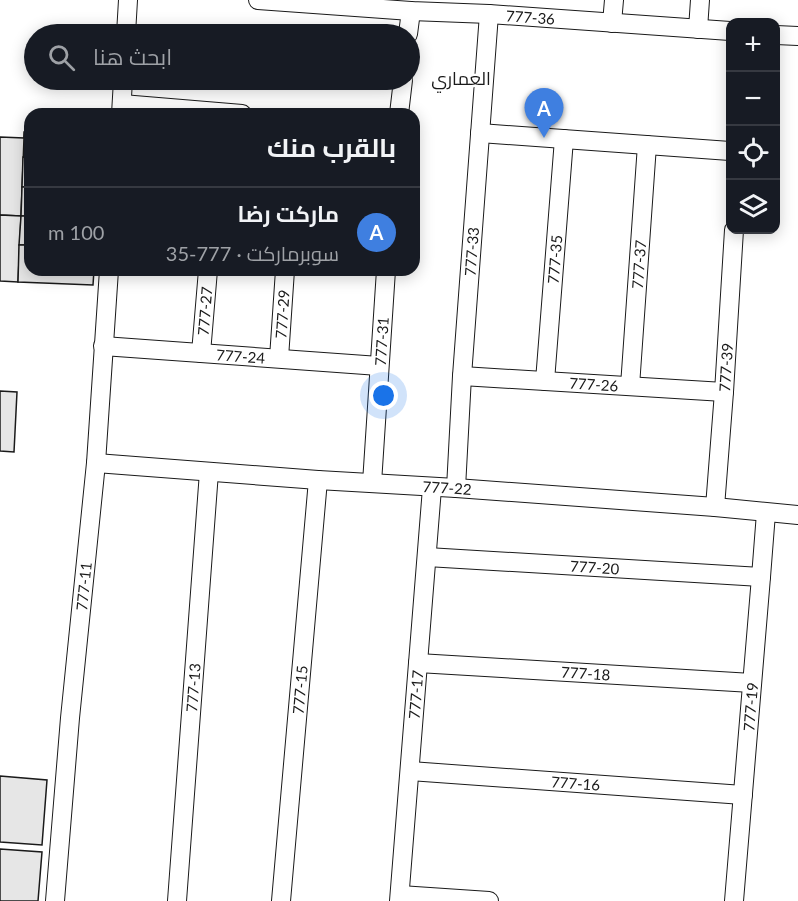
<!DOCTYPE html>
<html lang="ar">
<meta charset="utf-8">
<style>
:root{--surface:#171b24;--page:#20242c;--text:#f1f3f6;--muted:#9ea1a6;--line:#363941;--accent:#c62828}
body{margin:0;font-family:Lato,Cairo,sans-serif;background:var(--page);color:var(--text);direction:rtl}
.controls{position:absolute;right:18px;top:18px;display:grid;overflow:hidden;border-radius:12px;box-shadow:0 3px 15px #0003}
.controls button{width:54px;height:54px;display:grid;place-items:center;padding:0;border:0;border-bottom:2px solid var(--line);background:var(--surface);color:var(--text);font:30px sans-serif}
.you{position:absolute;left:384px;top:396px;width:21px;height:21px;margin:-15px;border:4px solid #fff;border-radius:50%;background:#1a73e8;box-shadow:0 0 0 9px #1a73e833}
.badge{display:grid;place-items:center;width:39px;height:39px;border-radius:50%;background:var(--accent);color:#fff;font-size:20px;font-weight:700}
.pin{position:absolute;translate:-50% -50px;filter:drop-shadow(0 2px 3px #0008)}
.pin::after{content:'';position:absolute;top:32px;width:21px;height:18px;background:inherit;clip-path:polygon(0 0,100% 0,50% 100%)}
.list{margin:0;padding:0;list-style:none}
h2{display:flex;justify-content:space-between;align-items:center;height:78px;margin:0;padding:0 24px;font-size:26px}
h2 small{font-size:20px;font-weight:400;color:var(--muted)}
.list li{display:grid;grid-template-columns:39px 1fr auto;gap:18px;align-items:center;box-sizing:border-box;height:90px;padding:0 24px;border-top:2px solid var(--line)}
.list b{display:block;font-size:22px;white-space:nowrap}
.list p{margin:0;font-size:20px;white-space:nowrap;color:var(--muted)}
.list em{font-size:20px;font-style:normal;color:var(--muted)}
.icon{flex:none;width:33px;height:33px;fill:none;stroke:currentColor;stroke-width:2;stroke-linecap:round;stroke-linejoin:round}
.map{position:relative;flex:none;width:798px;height:901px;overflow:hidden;direction:ltr}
.search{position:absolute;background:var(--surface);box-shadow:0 3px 15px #0003;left:24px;top:24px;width:396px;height:66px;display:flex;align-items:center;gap:15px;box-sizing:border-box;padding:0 21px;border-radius:33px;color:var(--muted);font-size:22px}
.panel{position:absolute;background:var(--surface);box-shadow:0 3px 15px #0003;left:24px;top:108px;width:396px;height:168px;border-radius:18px;direction:rtl}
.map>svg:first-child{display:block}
</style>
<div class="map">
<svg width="798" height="901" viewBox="0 0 798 901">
<rect width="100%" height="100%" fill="#fff"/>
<!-- building -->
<g fill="#e6e6e6" stroke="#1a1a1a" stroke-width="1.5">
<polygon points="24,132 30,132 30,158 23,157"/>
<polygon points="0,137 24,138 21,216 0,215"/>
<polygon points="23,157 30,158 30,187 22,187"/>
<polygon points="22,187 30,187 30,216 21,216"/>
<polygon points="0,215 21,216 18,282 0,281"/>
<polygon points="21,216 30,216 30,245 19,245"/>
<polygon points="19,245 30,245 30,270 94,270 93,285 18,282"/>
<polygon points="0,391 17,392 14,452 0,451"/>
<polygon points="0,776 47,780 42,845 0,842"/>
<polygon points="0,849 42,852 38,901 0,901"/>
</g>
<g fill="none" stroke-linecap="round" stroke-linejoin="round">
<!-- street casing -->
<g stroke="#1a1a1a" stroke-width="20">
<g id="street">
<path id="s1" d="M 258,0 L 411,11 L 489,14 L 730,31"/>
<polyline points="612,23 614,0"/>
<polyline points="698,29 700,0"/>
<polyline points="126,34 128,0"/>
<polyline points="408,34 411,11"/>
<polyline points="776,35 798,36"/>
<polyline points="122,104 242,114"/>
<polyline points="121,114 123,80"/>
<polyline points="399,114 403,80"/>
<polyline points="480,133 730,151"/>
<path id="s2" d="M 103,346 L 379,366"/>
<path id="s3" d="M 201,353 L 208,270"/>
<path id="s4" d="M 279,358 L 285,270"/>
<path id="s5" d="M 462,376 L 724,392"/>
<path id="s6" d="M 545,381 L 564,139"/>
<path id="s7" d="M 630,386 L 647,145"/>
<path id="s8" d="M 96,463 L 318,480 L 456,488 L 715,507 L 798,515"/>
<path id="s9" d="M 372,483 L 386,270"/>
<path id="s10" d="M 456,488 L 462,376 L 489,14"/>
<path id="s11" d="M 715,507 L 724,392 L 734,230"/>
<path id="s12" d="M 427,557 L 761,577"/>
<path id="s13" d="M 418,663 L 752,683"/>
<path id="s14" d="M 410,771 L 743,795"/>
<polyline points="400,895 489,901"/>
<path id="s15" d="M 55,901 L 70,718 L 96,463 L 109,270"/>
<path id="s16" d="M 177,901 L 209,472"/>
<path id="s17" d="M 281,901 L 318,480"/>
<path id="s18" d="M 399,901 L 432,488"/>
<path id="s19" d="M 734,901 L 761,577 L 766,513"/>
</g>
</g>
<!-- street -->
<use href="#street" stroke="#fff" stroke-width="18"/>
</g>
<g text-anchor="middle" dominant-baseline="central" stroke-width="4.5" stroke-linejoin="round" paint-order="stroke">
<!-- street labels -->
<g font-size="15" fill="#1a1a1a" stroke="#fff">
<text stroke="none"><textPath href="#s1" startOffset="273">777-36</textPath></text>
<text stroke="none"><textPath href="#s10" startOffset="237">777-33</textPath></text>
<text stroke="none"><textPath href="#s6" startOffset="122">777-35</textPath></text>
<text stroke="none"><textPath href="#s7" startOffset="122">777-37</textPath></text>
<text stroke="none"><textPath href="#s3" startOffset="42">777-27</textPath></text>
<text stroke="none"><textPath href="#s4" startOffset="44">777-29</textPath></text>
<text stroke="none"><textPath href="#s9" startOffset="142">777-31</textPath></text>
<text stroke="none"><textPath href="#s2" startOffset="138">777-24</textPath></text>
<text stroke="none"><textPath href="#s11" startOffset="140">777-39</textPath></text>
<text stroke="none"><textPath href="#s5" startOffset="132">777-26</textPath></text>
<text stroke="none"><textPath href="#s8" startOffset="352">777-22</textPath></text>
<text stroke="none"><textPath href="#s12" startOffset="168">777-20</textPath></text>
<text stroke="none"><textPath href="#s15" startOffset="316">777-11</textPath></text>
<text stroke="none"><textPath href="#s13" startOffset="168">777-18</textPath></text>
<text stroke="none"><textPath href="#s16" startOffset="214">777-13</textPath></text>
<text stroke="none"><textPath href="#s17" startOffset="212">777-15</textPath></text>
<text stroke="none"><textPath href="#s18" startOffset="207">777-17</textPath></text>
<text stroke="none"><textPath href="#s19" startOffset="195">777-19</textPath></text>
<text stroke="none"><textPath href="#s14" startOffset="166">777-16</textPath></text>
</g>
<!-- quarter labels -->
<g font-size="18" fill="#1a1a1a" stroke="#fff">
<text x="461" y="78">العماري</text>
</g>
</g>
</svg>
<div class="controls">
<button>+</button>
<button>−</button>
<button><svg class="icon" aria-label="locate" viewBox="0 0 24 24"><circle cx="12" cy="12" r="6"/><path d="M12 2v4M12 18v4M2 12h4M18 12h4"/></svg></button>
<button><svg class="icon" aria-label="layers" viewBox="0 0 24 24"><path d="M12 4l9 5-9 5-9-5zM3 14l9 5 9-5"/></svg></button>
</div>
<div class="you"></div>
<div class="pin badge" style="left:544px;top:138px;background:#3f7fe0">A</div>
<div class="search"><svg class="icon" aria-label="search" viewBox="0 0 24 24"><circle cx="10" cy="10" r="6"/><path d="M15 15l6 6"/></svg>ابحث هنا</div>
<section class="panel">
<h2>بالقرب منك<small></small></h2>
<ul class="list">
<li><span class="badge" style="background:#3f7fe0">A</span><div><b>ماركت رضا</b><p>سوبرماركت · 777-35</p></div><em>100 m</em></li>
</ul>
</section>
</div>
